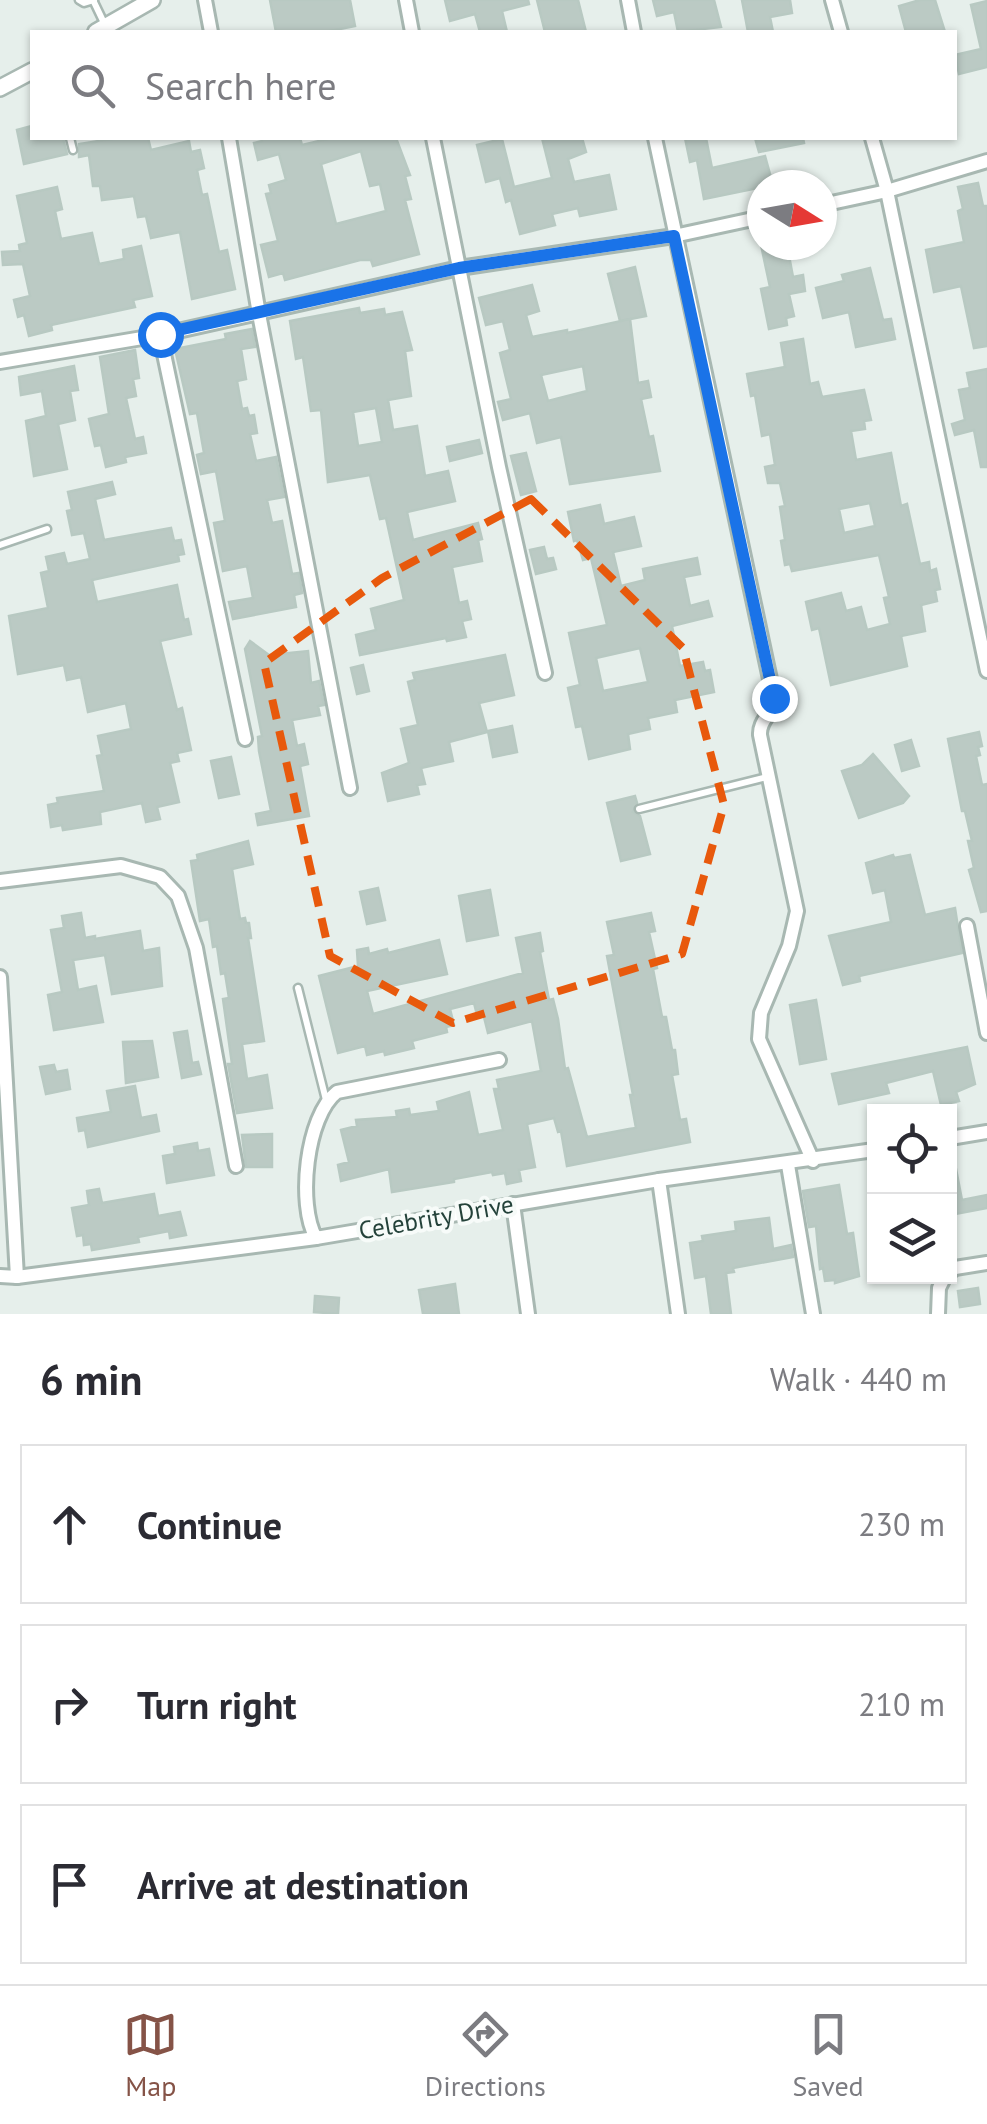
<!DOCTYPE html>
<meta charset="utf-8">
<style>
:root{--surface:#fff;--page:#f7f7f7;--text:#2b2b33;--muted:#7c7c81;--line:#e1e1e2;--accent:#855347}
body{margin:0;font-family:"PT Sans",sans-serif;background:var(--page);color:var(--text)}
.controls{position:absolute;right:30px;bottom:30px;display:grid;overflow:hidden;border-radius:0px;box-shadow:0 2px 8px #0004}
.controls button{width:90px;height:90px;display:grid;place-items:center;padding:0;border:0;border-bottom:2px solid var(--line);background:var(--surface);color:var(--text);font:50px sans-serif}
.compass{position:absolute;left:747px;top:170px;width:90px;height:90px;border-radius:50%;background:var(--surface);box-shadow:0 2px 8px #0004;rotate:101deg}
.stop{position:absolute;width:30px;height:30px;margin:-22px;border:8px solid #1a73e8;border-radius:50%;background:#fff}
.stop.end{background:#1a73e8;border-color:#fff;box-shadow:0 2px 10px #0008}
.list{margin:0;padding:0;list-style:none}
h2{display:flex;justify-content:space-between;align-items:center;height:130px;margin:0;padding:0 40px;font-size:42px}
h2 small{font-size:32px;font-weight:400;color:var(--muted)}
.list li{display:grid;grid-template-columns:65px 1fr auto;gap:30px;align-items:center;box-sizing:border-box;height:160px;margin:0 20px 20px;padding:0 20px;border:2px solid var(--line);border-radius:0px}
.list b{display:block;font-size:38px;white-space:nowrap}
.list em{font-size:32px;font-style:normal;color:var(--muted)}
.icon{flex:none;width:55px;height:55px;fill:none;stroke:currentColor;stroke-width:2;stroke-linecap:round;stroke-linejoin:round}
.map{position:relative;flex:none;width:987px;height:1314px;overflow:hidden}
.search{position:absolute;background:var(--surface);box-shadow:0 2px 8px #0004;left:30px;right:30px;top:30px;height:110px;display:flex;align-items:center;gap:25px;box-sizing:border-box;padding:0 35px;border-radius:0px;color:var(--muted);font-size:38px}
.sheet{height:670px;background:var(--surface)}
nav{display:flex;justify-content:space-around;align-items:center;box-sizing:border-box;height:140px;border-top:2px solid var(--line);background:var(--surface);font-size:28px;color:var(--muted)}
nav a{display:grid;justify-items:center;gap:5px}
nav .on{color:var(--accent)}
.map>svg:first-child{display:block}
</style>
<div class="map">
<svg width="987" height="1314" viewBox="0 0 987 1314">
<rect width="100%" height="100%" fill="#e6efeb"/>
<!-- building -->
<g fill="#bbcac4" stroke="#b8c9c2" stroke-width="2.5" fill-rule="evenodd">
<polygon points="270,0 350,0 355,26 325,32 276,32"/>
<polygon points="445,0 528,0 529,4 502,11 507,32 480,32 475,14 450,21"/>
<polygon points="537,0 578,0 586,32 545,32"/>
<polygon points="653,0 714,0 721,27 678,32 674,12 657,16"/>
<polygon points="742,0 790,0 792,13 770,17 773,32 748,32"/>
<polygon points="920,0 935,0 945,32 906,32 899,6"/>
<polygon points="987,1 987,67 959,74 955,55 981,49 971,5"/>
<polygon points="32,126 32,138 63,138 67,154 24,164 17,130"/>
<polygon points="118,138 148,138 151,150 189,141 191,152 200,150 204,168 197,170 202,195 207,194 219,252 227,250 235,289 192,299 180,232 151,238 146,216 138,217 134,196 102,200 100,186 93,186 89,155 79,157 79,144"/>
<path d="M 261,138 L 300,138 L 302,145 L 332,138 L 396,138 L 410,175 L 405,176 L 411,199 L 405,200 L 419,254 L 373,266 L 371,260 L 360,260 L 285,280 L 283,273 L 269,277 L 261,245 L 278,241 L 266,194 L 271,193 L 269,185 L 286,180 L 279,154 L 258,160 L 254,143 L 262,141 ZM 361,151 L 370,186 L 380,184 L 386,211 L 336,224 L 321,164 Z"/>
<polygon points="542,138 582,138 586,152 568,159 574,182 609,175 616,209 580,216 578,208 552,214 555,225 520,234 511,200 506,202 500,178 486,182 477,145 502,139 514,187 552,178"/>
<polygon points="685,138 706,138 712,168 765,156 773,185 704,199 697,160 690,162"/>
<polygon points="755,138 803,138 804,143 759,152"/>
<polygon points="978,183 983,206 987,206 987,346 974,348 961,286 934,292 926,250 964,242 958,211 963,209 958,187"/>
<polygon points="57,187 62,209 55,211 61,239 92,233 99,264 124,259 123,250 141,246 152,296 133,300 135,307 51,325 52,330 29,336 24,315 18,317 14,300 30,296 23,264 3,265 2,252 20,251 19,245 27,243 17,196"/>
<polygon points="761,245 787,245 793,277 803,275 805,291 789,294 794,316 786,318 787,325 769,329 761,289 770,287"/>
<polygon points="635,267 646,316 620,321 608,274"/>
<polygon points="870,268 883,320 891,319 895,339 856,347 849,312 823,318 816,288 844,281 842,275"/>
<path d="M 532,285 L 539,311 L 526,315 L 532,337 L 567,330 L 567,333 L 630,319 L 638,383 L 648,381 L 651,397 L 641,399 L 649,437 L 653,436 L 660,471 L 570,484 L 561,437 L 537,443 L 530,413 L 503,420 L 498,402 L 511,399 L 500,353 L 510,350 L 503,321 L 486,325 L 479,298 ZM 583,366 L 587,391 L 548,401 L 541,375 Z"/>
<path d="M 359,308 L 360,313 L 384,309 L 385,315 L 402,312 L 412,350 L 405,351 L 411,396 L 388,400 L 393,430 L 417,426 L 425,476 L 448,471 L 455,501 L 407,512 L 413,540 L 478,523 L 482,539 L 478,540 L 482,561 L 452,567 L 459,603 L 467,601 L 471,619 L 462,621 L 466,637 L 447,641 L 446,638 L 360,655 L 356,635 L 376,630 L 371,609 L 404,600 L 386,518 L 380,519 L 370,475 L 328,482 L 321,410 L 311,411 L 303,357 L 296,359 L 290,321 ZM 376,408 L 382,442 L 358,446 L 353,412 Z"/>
<polygon points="252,329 255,347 241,349 246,379 237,381 242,409 247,408 249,416 254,415 257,433 250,434 256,461 276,457 284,497 267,500 272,523 282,521 292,574 299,573 302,593 294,595 296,607 233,619 229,602 253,598 247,566 223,571 214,523 225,521 216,471 201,474 197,455 204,453 197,413 190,414 175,349 226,339 225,334"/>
<path d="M 803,339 L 810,384 L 818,382 L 822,397 L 864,390 L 871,420 L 864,421 L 865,429 L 851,431 L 856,460 L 891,453 L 901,506 L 907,504 L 920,564 L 929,562 L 930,571 L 936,569 L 940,589 L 935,590 L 937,601 L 921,605 L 925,631 L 901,636 L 907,666 L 831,685 L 819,628 L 812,630 L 806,602 L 841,593 L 846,611 L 861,607 L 867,630 L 890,624 L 884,598 L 889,597 L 879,555 L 792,571 L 790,564 L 785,565 L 781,541 L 785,540 L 780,507 L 785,506 L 780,483 L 768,483 L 765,467 L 775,465 L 770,434 L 762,436 L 755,395 L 751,396 L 747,374 L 785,367 L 781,343 ZM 870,503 L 875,526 L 844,533 L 839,509 Z"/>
<polygon points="135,350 139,378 133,379 136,396 126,398 135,439 143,437 146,453 125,457 126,462 106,467 101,445 95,446 89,419 109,414 100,357"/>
<polygon points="74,366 78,390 70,391 75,420 58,424 67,469 34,476 26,421 46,416 42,391 21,395 19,377"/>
<polygon points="987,369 987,467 981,467 974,430 955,435 952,424 965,420 959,390 970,388 967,373"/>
<polygon points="479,440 482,453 450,461 447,447"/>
<polygon points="526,453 536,491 521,495 511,456"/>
<polygon points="112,482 115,494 95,499 104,540 171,528 174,541 181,540 184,554 178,555 179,561 92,580 97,602 177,585 184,620 188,619 191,634 160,641 177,710 182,708 191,750 177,753 179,761 170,763 179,802 157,807 160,819 146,822 142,803 100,812 101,824 63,830 62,825 51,827 48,805 58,803 57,798 104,791 97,756 102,755 98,736 131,729 126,703 88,712 81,677 67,680 64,665 18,674 9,616 48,608 41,573 49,571 46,557 64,553 67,564 90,559 84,533 72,535 67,511 72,510 68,492"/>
<path d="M 600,505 L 604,524 L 634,517 L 641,546 L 613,552 L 621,586 L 645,580 L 643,569 L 697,558 L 700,574 L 684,577 L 690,606 L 708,601 L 712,616 L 672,626 L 680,666 L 703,662 L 705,671 L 710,670 L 714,692 L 675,700 L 677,712 L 648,718 L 650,729 L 628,734 L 630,749 L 589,759 L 582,726 L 576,727 L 568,688 L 580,685 L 569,633 L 607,625 L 591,558 L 583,560 L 577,540 L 574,541 L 568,512 ZM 640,648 L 648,682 L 603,691 L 596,658 Z"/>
<polygon points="544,547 547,559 553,558 556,569 536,574 530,550"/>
<polygon points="250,641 269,655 308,651 311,683 319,681 324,705 318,706 320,715 292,720 297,746 304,744 308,764 300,766 309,816 258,825 256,814 271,811 259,751 258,737 262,736 245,649"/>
<polygon points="505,655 514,695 479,703 487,732 449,742 453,761 421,768 425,784 417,785 419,794 388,801 382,773 409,763 401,729 418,725 408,682 415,680 413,673"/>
<polygon points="363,665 369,691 357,694 351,668"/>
<polygon points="512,726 517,752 493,757 488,731"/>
<polygon points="979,732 982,746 978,747 980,755 976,756 982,785 987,784 987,911 981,912 969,870 974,868 968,841 972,841 965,811 962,811 948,739"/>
<polygon points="911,740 919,766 902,771 895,745"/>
<polygon points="873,754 909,796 903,803 859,818 842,771 862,765"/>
<polygon points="231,757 239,794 219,798 211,761"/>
<polygon points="635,796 637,803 633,812 640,816 650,854 621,861 607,803"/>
<polygon points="248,841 253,864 232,869 240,919 245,918 246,923 249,923 251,938 248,938 264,1041 242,1044 247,1079 267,1075 272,1108 237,1113 228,1064 232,1064 223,999 229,998 225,973 221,974 217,946 213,947 209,919 200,921 191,861 198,860 197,855"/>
<polygon points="893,855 894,858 910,855 925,915 955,908 962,953 859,976 860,981 843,985 829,936 891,922 885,890 873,893 866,863"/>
<polygon points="378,888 385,920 367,924 360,892"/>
<polygon points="490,890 498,935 467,941 459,896"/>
<polygon points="81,913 85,938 95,936 95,939 140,931 143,951 159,948 162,986 112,994 105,955 73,960 78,990 96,986 103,1022 54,1030 48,995 62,992 51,930 64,928 62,916"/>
<polygon points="651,913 655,931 649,932 657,968 653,969 662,1017 666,1017 672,1050 675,1050 678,1074 672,1075 680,1120 686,1119 690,1142 567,1166 561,1131 558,1132 554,1118 527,1124 535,1167 519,1170 521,1181 507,1184 505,1173 493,1175 492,1172 454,1179 454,1182 392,1192 389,1169 341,1181 338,1165 349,1162 341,1130 357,1126 356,1120 397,1117 396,1111 409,1109 410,1115 439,1111 437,1102 469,1092 478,1135 503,1130 494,1089 499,1089 497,1080 541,1071 532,1021 488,1033 482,1009 476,1011 474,1003 450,1009 454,1025 446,1027 447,1032 412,1041 414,1048 385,1055 384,1051 367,1055 365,1046 338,1053 319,976 358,966 357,950 368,948 369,954 387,949 388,953 439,940 447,974 367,991 373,1014 523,973 516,938 540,933 543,951 540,952 549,1000 553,999 558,1019 565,1069 568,1068 587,1137 629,1129 636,1128 630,1095 633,1095 607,956 614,955 607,922"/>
<polygon points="816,1000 826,1059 800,1064 790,1005"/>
<polygon points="187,1031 192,1063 198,1062 201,1074 182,1078 174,1033"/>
<polygon points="152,1041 158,1077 126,1083 123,1042"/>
<polygon points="967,1047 975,1084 956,1092 959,1101 941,1105 933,1071 886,1083 889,1093 839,1104 832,1074"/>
<polygon points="54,1065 56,1072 67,1070 70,1089 46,1094 40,1067"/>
<polygon points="135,1086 141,1118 156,1115 159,1131 88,1147 85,1130 79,1131 77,1118 111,1112 107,1091"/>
<polygon points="272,1134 272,1167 246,1167 242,1135"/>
<polygon points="197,1143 198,1151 209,1149 214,1175 167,1183 163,1156 175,1154 174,1147"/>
<polygon points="950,1169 956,1169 962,1200 987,1195 987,1208 950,1215"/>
<polygon points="839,1185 847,1234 853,1233 859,1276 835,1283 835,1280 825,1281 823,1268 820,1269 816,1226 809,1227 803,1191"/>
<polygon points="99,1189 102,1203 154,1194 158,1216 180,1212 186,1235 170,1238 169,1231 138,1237 139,1242 92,1250 91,1244 84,1245 83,1235 77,1236 72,1208 89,1205 87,1191"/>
<polygon points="769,1218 773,1249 791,1245 793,1257 733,1268 734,1272 726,1273 731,1314 711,1314 706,1276 695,1278 690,1243 703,1241 702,1236 736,1231 735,1222"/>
<polygon points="455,1284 459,1314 423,1314 419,1290"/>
<polygon points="978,1288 980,1304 960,1307 958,1291"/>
<polygon points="315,1296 339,1298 338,1314 314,1312"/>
</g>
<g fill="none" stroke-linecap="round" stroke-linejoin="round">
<!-- service casing -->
<g stroke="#a8b8b2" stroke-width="11">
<g id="service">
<polyline points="79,0 84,3 94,0"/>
<polyline points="93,0 105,25"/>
<polyline points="70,138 73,150"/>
<polyline points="0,545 47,529"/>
<polyline points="639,809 767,777"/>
<polyline points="298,988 326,1100"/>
</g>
</g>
<!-- minor casing -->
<g stroke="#a8b8b2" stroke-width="18">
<g id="minor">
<polyline points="205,0 211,32"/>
<polyline points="406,0 412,32"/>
<polyline points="628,0 634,32"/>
<polyline points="832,0 841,32"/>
<polyline points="229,138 259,314 350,788"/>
<polyline points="433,138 499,467 545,673"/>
<path d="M 655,138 L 774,698 C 774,714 759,719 760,735 L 797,911 L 789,946 L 761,1013 L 759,1039 L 813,1161"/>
<polyline points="872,138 887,191 987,671"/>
<polyline points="822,205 887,191 987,161"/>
<polyline points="160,335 245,739"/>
<polyline points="0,362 160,335 459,268 674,236 762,217"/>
<polyline points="0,881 121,866 160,877 178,896 196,948 236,1166"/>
<polyline points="967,926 987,1033"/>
<polyline points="0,977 17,1277"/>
<path d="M 499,1060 L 337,1092 C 306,1116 297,1205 316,1238 L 659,1180 L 874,1150"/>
<polyline points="950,1138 987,1132"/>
<polyline points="788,1165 813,1314"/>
<polyline points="659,1180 678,1314"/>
<polyline points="513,1204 528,1314"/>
<polyline points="950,1272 955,1268 987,1263"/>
<polyline points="0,1276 17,1277 316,1238"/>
<polyline points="938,1314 939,1288 945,1276"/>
</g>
</g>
<!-- tertiary casing -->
<g stroke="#a8b8b2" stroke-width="20">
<g id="tertiary">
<polyline points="96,32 152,0"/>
<polyline points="0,88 32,71"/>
</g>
</g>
<!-- service -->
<use href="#service" stroke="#fff" stroke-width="6"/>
<!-- minor -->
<use href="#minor" stroke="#fff" stroke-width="12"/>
<!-- tertiary -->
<use href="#tertiary" stroke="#fff" stroke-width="15"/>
</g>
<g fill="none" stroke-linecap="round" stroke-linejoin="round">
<!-- route -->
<polyline stroke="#1a73e8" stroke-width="12" points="160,334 459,268 674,236 774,698"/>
</g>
<!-- marked area -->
<path fill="none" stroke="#e8590c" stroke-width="8" stroke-dasharray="20 12" stroke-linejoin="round" d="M 531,499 L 683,648 L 724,805 L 682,954 L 453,1023 L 330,956 L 264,663 L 382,578 Z"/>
<g text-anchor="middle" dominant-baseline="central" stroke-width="8" stroke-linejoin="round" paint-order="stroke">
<!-- street labels -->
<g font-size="25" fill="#24423a" stroke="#f7fbf9">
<text transform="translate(436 1217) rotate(-10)">Celebrity Drive</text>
</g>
</g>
</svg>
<div class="controls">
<button><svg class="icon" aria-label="locate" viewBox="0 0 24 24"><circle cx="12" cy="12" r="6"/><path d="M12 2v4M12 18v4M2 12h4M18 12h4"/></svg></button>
<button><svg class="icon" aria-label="layers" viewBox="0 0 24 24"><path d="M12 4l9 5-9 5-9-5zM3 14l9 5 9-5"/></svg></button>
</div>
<svg class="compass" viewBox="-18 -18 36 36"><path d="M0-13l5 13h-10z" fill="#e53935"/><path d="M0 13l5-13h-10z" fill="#7c7c81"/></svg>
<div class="stop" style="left:160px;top:334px"></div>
<div class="stop end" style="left:774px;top:698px"></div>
<div class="search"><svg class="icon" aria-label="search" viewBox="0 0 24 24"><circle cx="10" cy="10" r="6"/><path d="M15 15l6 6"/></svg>Search here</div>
</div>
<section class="sheet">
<h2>6 min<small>Walk · 440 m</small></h2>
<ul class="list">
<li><svg class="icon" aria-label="ahead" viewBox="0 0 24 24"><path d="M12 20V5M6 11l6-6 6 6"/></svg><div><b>Continue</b></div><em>230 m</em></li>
<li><svg class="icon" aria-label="right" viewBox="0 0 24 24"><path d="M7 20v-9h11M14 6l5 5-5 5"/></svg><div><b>Turn right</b></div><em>210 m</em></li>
<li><svg class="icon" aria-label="arrive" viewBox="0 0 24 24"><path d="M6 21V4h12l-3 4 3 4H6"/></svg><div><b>Arrive at destination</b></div></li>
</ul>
</section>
<nav>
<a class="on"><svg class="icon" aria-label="map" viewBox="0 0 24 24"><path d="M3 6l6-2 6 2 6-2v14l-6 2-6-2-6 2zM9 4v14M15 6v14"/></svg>Map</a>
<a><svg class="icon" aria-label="directions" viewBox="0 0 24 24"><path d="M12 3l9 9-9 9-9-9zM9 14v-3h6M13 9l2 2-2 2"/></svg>Directions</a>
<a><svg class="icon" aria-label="saved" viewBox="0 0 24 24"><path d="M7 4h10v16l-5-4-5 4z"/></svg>Saved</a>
</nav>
